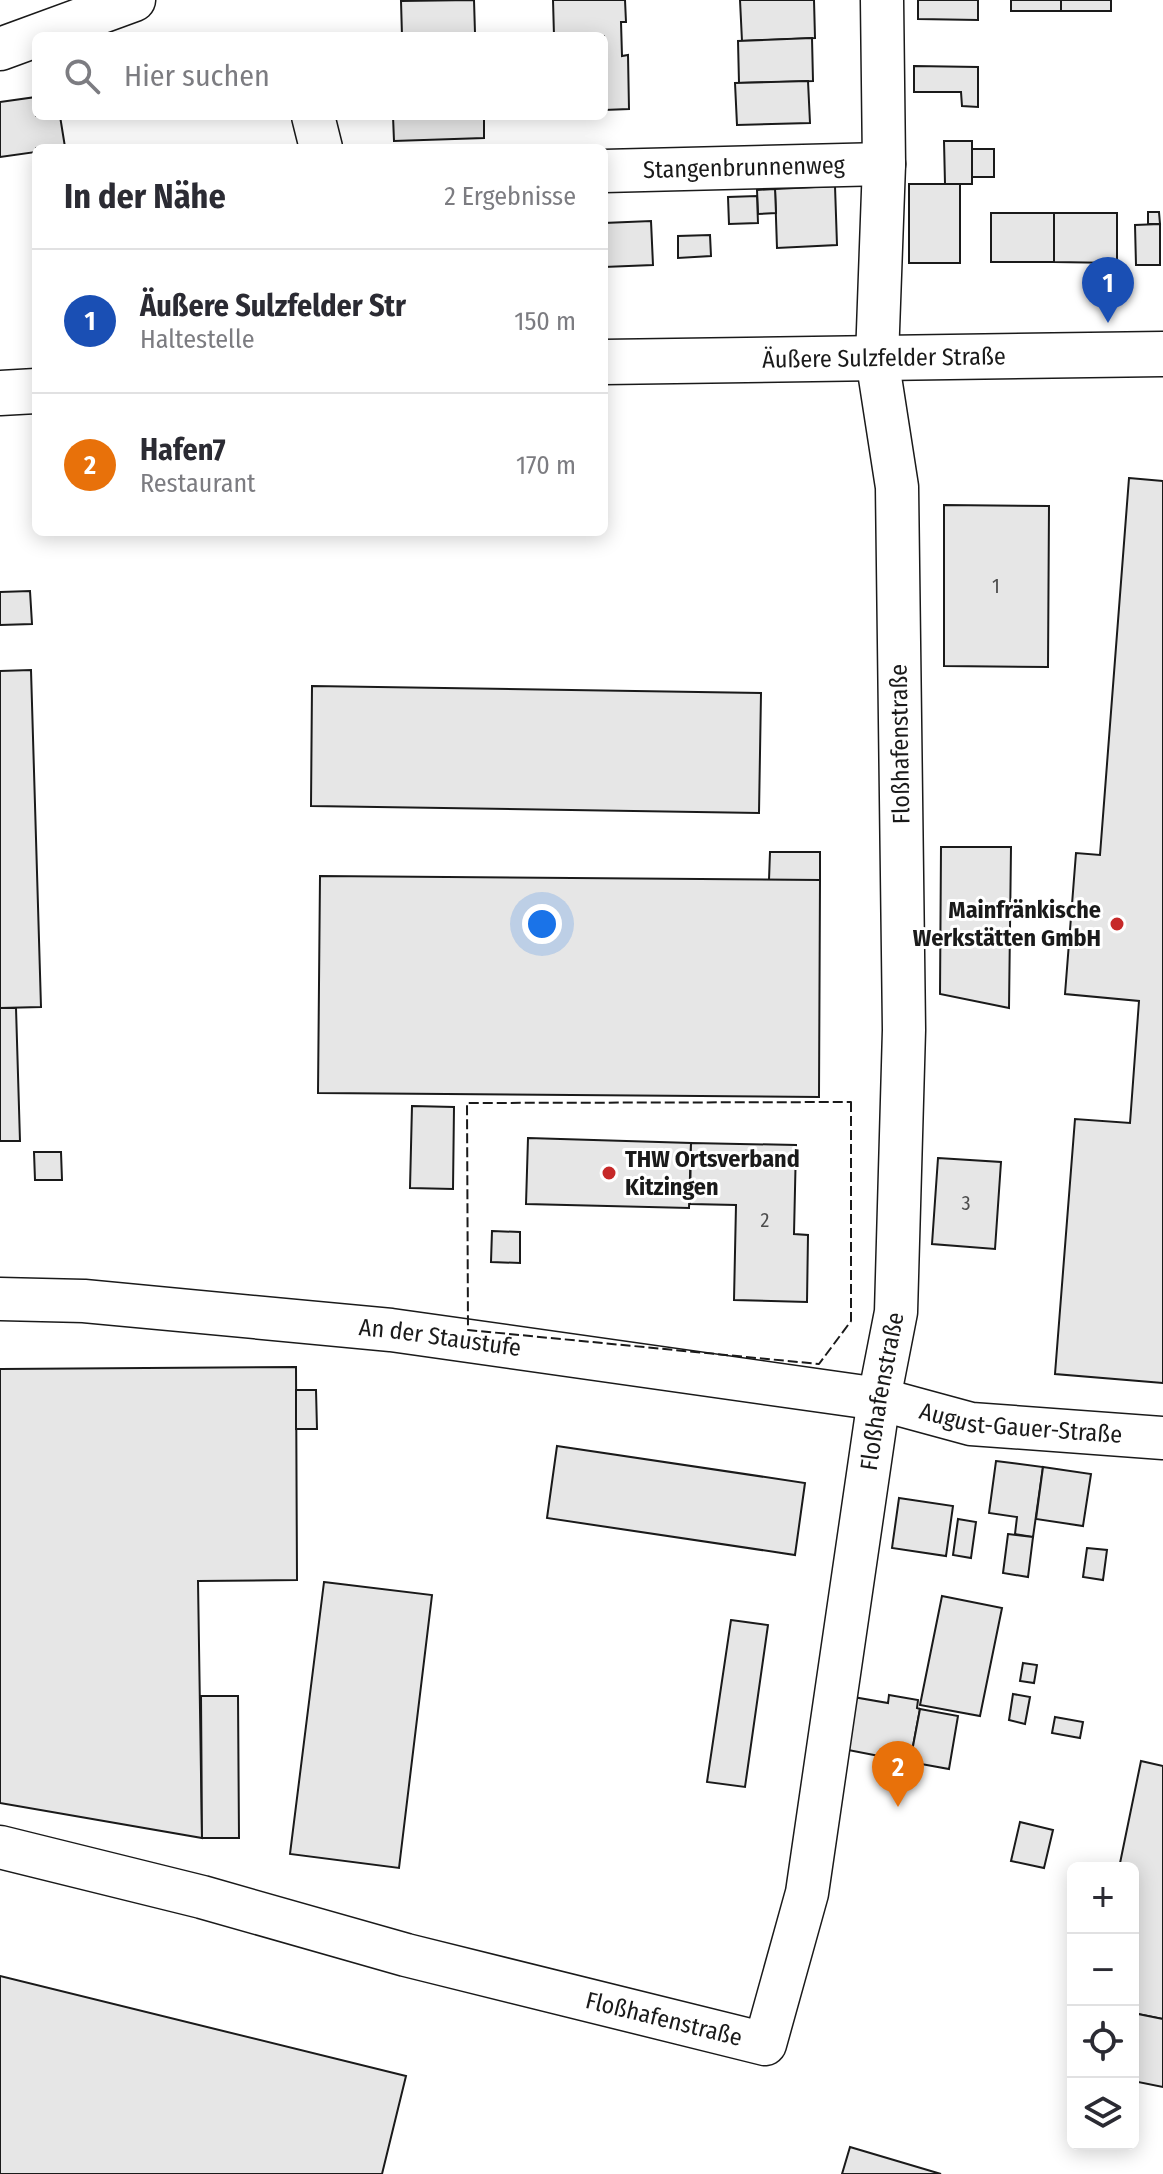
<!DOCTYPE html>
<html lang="de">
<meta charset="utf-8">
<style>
:root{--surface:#fff;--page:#f2f2f3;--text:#2b2b33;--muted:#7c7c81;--line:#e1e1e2;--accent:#111827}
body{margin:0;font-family:"Fira Sans Condensed",sans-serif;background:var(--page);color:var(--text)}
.controls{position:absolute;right:24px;bottom:24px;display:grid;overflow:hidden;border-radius:12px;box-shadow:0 4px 20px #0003}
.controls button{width:72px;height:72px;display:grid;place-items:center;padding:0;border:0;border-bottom:2px solid var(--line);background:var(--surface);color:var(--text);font:40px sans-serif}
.you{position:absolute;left:542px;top:924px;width:28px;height:28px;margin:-20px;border:6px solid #fff;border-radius:50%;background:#1a73e8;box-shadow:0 0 0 12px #1a73e833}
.badge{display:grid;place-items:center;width:52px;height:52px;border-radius:50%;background:var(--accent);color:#fff;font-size:26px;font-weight:700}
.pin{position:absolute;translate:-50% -66px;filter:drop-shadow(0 2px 4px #0008)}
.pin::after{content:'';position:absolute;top:42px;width:28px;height:24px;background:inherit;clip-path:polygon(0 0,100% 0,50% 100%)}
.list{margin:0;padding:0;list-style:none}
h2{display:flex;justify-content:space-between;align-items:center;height:104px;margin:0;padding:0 32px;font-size:34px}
h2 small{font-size:26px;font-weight:400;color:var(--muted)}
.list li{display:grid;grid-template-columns:52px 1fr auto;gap:24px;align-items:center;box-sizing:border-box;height:144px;padding:0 32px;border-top:2px solid var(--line)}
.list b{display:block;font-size:30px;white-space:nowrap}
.list p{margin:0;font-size:26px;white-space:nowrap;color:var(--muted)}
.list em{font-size:26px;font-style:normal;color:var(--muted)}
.icon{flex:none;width:44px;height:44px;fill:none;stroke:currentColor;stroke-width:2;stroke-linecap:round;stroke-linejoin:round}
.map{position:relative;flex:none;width:1163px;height:2174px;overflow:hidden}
.search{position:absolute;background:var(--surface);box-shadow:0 4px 20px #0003;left:32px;top:32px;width:576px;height:88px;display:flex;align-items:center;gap:20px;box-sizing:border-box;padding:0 28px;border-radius:12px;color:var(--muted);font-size:30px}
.panel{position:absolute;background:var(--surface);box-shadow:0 4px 20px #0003;left:32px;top:144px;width:576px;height:392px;border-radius:12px}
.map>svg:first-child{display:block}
</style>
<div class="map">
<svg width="1163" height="2174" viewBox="0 0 1163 2174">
<rect width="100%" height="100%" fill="#fff"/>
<!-- building -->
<g fill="#e6e6e6" stroke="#1a1a1a" stroke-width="2">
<polygon points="474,0 475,33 402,36 401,1"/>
<polygon points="553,0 625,0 626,22 621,22 622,56 628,55 629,109 604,110 604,36 554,36"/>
<polygon points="740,0 814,0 815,38 742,41"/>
<polygon points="918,0 978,0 978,20 918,19"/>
<rect x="1011" y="0" width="50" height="11"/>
<rect x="1061" y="0" width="50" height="11"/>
<polygon points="475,33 475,36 402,36"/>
<polygon points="812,38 813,81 739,83 738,41"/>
<polygon points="914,66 978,67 978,107 962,106 961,92 914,92"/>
<polygon points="808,81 810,123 737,125 735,83"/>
<polygon points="36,97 36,116 60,116 65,147 36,148 36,152 0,157 0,102"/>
<polygon points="393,116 484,116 484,138 394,141"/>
<polygon points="944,141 972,141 972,184 945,184"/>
<rect x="972" y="149" width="22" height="28"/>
<rect x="909" y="184" width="51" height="79"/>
<polygon points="835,186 837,245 777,248 775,189"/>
<polygon points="775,189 776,213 758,214 757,190"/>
<polygon points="757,196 758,223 729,224 728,197"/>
<polygon points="1148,212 1159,212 1160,224 1148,224"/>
<rect x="991" y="213" width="63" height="49"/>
<polygon points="1054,213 1117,213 1117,263 1054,262"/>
<polygon points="651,221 653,265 604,267 604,223"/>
<polygon points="1160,224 1160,265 1136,265 1135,225"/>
<polygon points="710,235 711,256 678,258 678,236"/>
<polygon points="1129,478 1163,481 1163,1383 1055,1374 1075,1119 1130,1123 1139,1001 1065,994 1076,853 1100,855"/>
<polygon points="944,505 1049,506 1048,667 944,666"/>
<polygon points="30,591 32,624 0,625 0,592"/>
<polygon points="31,670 41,1007 0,1008 0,671"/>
<polygon points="312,686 761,693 759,813 311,806"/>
<polygon points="941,847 1011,847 1009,1008 940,994"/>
<polygon points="770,852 820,852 820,880 769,880"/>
<polygon points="320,876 820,880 819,1097 318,1093"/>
<polygon points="0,1008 16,1008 20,1141 0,1141"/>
<polygon points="412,1106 454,1107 453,1189 410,1188"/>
<polygon points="528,1138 691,1143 689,1208 526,1204"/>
<polygon points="691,1143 796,1145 794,1234 808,1235 807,1302 734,1300 736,1205 690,1204"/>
<polygon points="34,1152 61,1152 62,1180 35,1180"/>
<polygon points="938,1158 1001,1162 995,1249 932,1244"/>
<polygon points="492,1231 520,1232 520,1263 491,1262"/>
<polygon points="296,1367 297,1580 198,1581 202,1838 0,1803 0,1369"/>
<polygon points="296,1390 316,1390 317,1429 296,1429"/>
<polygon points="557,1446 805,1483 795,1555 547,1518"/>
<polygon points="996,1461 1043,1467 1033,1537 1015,1534 1017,1517 989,1513"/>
<polygon points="1043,1467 1091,1474 1083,1526 1036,1519"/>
<polygon points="899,1498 953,1506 946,1556 892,1548"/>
<polygon points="958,1519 976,1522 971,1558 953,1555"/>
<polygon points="1008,1534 1033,1537 1028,1577 1003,1573"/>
<polygon points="1087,1548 1107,1550 1103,1580 1083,1577"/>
<polygon points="324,1582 432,1595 399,1868 290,1854"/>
<polygon points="942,1596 1002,1608 980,1716 920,1705"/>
<polygon points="731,1620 768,1625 745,1787 707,1782"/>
<polygon points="1023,1663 1037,1665 1034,1683 1020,1681"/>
<polygon points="1013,1694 1030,1697 1025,1724 1009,1720"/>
<polygon points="889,1695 918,1700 917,1708 920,1709 910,1762 843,1749 853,1697 888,1703"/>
<polygon points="201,1696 238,1696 239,1838 202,1838"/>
<polygon points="920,1709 958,1716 949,1769 910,1762"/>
<polygon points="1055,1717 1083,1722 1080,1738 1052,1733"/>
<polygon points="1141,1761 1163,1766 1163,2019 1133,2013 1133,1868 1119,1868"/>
<polygon points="1020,1822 1053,1830 1044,1868 1011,1861"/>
<polygon points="0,1976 406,2076 382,2174 0,2174"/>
<polygon points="1133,2013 1163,2019 1163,2087 1133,2081"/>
<polygon points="850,2147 941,2174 842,2174"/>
</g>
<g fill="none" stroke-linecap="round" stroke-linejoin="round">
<!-- minor casing -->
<g stroke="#1a1a1a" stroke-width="45">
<g id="minor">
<polyline points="0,49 134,0"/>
<polyline points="313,116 321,148"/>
<path id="s1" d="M 604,171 L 884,164"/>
<path id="s2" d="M 0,1299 L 84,1301 L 391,1330 L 879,1399 L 971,1424 L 1163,1438"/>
<path id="s3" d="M 0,1847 L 202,1897 L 406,1955 L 765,2044 L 807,1893 L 879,1399 L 896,1312 L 904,1030 L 897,487 L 877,358 L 884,164 L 882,0"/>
</g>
</g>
<!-- major casing -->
<g stroke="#1a1a1a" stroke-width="47">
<g id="major">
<path id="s4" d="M 604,362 L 1163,354"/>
<polyline points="0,393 36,391"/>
</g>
</g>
<!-- minor -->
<use href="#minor" stroke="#fff" stroke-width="42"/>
<!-- major -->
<use href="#major" stroke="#fff" stroke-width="44"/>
<!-- fence -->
<polygon stroke="#1a1a1a" stroke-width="2" stroke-dasharray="10 4" stroke-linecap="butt" points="851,1102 851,1321 819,1364 468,1330 467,1103"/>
</g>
<!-- markers -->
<g fill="#c62828" stroke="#fff" stroke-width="3">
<circle cx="1117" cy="924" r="8"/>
<circle cx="609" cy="1173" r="8"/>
</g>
<g text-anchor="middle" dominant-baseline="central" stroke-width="6" stroke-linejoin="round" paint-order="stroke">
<!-- number labels -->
<g font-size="20" fill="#4d4d4d">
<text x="996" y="586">1</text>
<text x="966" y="1203">3</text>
<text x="765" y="1220">2</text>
</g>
<!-- street labels -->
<g font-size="24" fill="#1a1a1a" stroke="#fff">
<text stroke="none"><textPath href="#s1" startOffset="140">Stangenbrunnenweg</textPath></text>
<text stroke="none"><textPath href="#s4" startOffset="280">Äußere Sulzfelder Straße</textPath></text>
<text transform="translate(900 744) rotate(-91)">Floßhafenstraße</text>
<text stroke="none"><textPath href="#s2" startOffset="442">An der Staustufe</textPath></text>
<text stroke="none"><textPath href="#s3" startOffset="1454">Floßhafenstraße</textPath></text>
<text stroke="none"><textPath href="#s2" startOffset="1030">August-Gauer-Straße</textPath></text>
<text stroke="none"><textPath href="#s3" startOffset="686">Floßhafenstraße</textPath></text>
</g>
<!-- poi labels -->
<g font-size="24" font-weight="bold" fill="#1a1a1a" stroke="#fff" text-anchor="end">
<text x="1101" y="910">Mainfränkische<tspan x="1101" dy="28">Werkstätten GmbH</tspan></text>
<text x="625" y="1159" text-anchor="start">THW Ortsverband<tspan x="625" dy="28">Kitzingen</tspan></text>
</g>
</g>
</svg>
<div class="controls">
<button>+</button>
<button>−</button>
<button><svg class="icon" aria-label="locate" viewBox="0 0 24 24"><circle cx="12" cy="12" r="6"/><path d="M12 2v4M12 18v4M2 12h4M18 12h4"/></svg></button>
<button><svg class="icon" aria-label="layers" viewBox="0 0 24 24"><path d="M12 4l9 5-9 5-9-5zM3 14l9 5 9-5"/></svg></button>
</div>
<div class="you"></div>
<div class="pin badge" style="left:1108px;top:323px;background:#1a4fb4">1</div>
<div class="pin badge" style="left:898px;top:1807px;background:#e8710a">2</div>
<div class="search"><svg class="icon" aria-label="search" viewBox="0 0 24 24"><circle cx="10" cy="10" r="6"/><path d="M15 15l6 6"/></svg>Hier suchen</div>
<section class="panel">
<h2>In der Nähe<small>2 Ergebnisse</small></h2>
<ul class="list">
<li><span class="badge" style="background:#1a4fb4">1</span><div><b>Äußere Sulzfelder Str</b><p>Haltestelle</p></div><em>150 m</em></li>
<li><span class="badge" style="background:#e8710a">2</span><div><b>Hafen7</b><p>Restaurant</p></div><em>170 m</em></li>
</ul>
</section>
</div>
